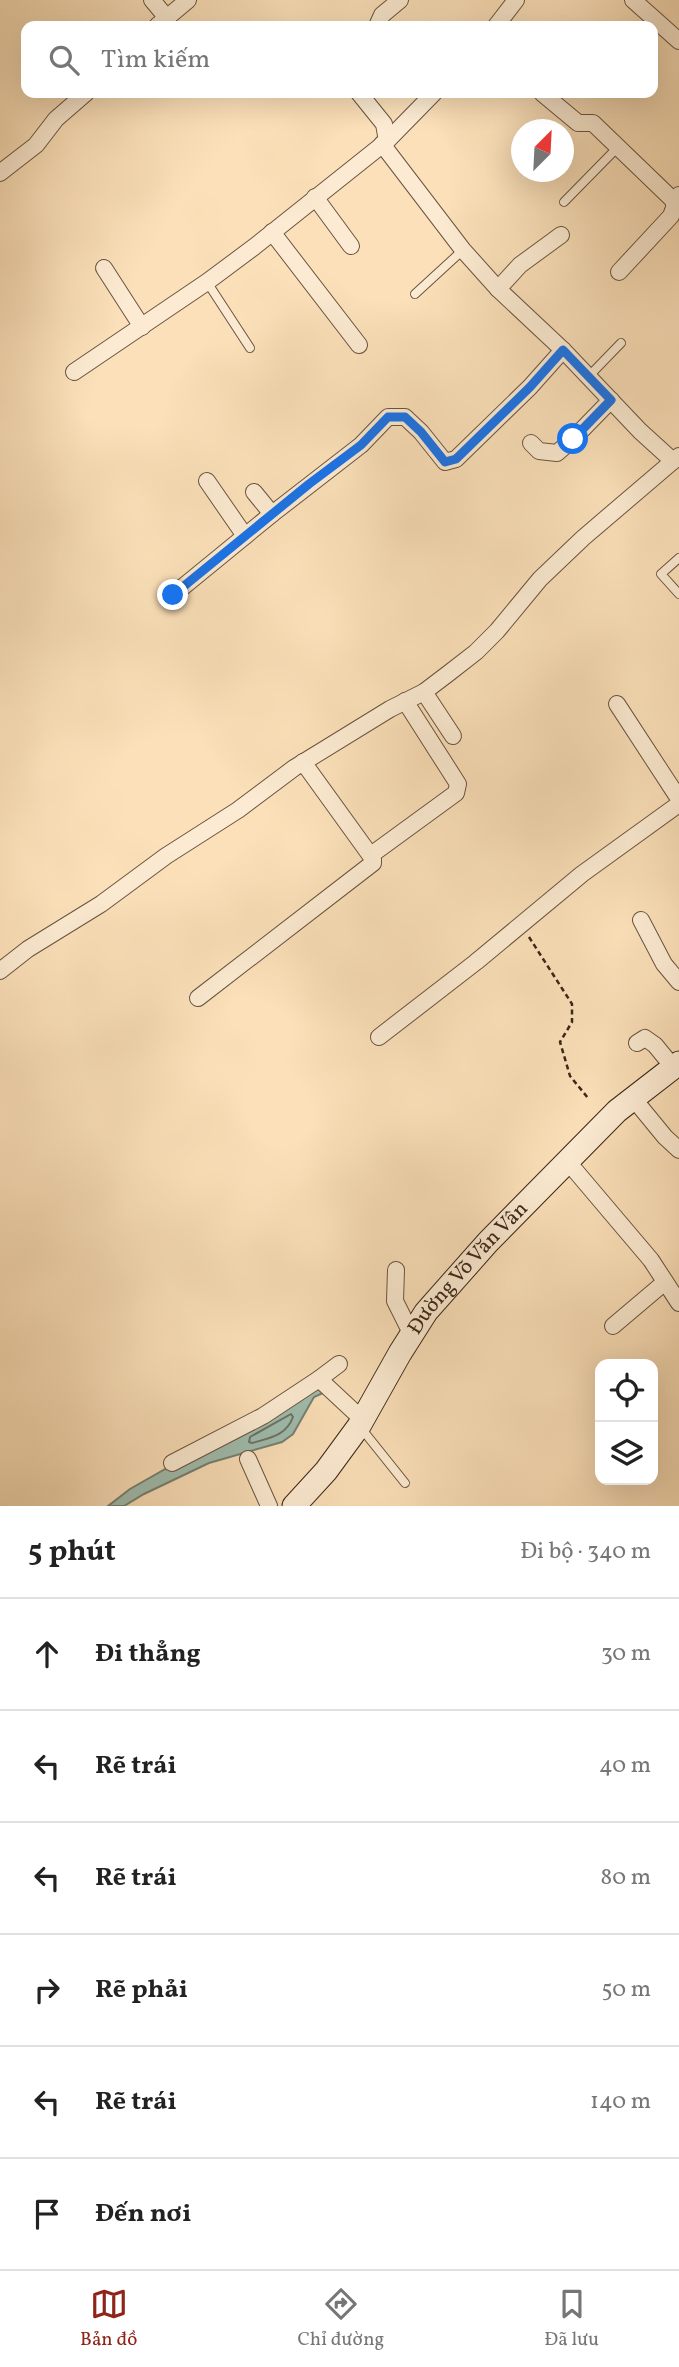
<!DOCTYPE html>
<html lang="vi">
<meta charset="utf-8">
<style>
:root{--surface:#fff;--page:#f2f2f2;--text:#222;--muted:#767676;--line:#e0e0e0;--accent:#8f2418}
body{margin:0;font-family:Vollkorn,serif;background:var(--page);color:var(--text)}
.controls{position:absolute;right:21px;bottom:21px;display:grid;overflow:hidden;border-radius:14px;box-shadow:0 7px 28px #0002}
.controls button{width:63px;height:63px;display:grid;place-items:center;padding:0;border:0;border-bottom:2px solid var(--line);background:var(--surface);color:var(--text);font:35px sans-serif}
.compass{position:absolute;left:511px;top:119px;width:63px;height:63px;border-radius:50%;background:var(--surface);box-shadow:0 7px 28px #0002;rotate:24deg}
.stop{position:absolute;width:21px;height:21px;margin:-16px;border:5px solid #1a73e8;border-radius:50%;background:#fff}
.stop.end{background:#1a73e8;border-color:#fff;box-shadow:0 2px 7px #0008}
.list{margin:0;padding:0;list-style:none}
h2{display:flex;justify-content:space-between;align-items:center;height:91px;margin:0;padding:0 28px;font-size:30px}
h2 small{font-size:23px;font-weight:400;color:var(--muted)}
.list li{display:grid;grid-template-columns:46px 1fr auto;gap:21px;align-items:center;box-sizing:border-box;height:112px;padding:0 28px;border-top:2px solid var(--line)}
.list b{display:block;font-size:26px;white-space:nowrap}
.list em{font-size:23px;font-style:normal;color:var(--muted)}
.icon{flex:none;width:38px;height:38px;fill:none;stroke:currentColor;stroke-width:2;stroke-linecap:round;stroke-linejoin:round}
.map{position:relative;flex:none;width:679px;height:1506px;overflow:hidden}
.search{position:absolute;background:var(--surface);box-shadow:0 7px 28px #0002;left:21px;right:21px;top:21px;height:77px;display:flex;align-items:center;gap:18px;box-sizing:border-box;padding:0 24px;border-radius:14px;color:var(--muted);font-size:26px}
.sheet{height:763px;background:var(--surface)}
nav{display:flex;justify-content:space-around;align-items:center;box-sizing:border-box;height:98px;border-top:2px solid var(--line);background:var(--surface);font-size:19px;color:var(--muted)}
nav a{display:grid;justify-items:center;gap:4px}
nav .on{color:var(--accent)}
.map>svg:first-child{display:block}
</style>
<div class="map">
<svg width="679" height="1506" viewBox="0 0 679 1506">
<rect width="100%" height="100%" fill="#fbe0b9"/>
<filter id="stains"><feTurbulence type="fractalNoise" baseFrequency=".00286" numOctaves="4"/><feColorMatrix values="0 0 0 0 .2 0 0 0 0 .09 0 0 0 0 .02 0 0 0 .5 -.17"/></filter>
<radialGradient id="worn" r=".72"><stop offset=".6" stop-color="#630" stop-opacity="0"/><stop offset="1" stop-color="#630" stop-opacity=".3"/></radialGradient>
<!-- water -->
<polygon fill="#9fbdaf" stroke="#778173" stroke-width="2" points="313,1385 323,1393 314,1397 293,1434 282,1442 209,1463 144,1494 124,1506 108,1506 130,1489"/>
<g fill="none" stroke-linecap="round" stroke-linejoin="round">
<!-- shore -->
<path stroke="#6c7264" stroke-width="2" d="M 291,1414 L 293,1417 C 286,1436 270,1438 252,1443 L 249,1442 L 250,1437 Z"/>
<!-- lane casing -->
<g stroke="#6a5440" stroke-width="10">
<g id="lane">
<polyline points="564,202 618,147"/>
<polyline points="207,282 250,348"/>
<polyline points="415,294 463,250"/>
<polyline points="589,376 621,343"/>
<polyline points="679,558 661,574 679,594"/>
<polyline points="361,1428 405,1483"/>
</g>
</g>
<!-- street casing -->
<g stroke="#6a5440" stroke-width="18">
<g id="street">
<polyline points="152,0 167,18"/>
<polyline points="633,0 679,41"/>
<polyline points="157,26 188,0"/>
<polyline points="377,26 382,15 400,0"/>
<polyline points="496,26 516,0"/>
<polyline points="359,93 384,124 387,141"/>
<polyline points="542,93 578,123 593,123 674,201"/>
<polyline points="382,144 463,250 498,289 563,350 640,431 673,461"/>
<polyline points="0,173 36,145 56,119 86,93"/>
<polyline points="315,197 351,246"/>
<polyline points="272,232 359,345"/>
<polyline points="104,268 142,327"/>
<polyline points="619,272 671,216 674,208 674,201 679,195"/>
<polyline points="498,289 520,265 561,235"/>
<polyline points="74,372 207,282 254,247 387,141 434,93"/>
<polyline points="531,443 539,451 557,453 573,439 611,400"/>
<polyline points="207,481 245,536"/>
<polyline points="254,492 272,514 361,445 388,417 405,417 421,432 445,462 456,459 530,387 563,350"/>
<polyline points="173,595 272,514"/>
<polyline points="424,692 453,736"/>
<polyline points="617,704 679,799"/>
<polyline points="371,855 456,793 458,784 405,701"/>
<polyline points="641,920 664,964 679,982"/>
<polyline points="0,971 28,949 101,904 166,856 238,810 294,768 390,709 424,692 449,673 476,652 497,631 540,579 583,538 679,456"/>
<polyline points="198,998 373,863 373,859 303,762"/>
<polyline points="379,1037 476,962 582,874 679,804"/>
<polyline points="637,1043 645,1038 655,1045 673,1067"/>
<polyline points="633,1098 665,1137 679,1150"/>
<polyline points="568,1162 651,1260 679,1303"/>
<polyline points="396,1270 395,1301 412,1335"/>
<polyline points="613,1326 665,1282"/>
<polyline points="319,1379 339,1364"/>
<polyline points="248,1459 269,1506"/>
<polyline points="172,1463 263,1416 319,1379 363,1420"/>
</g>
</g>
<!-- secondary casing -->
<g stroke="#3a2618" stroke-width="25">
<g id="secondary">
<path id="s1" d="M 294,1506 L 326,1471 L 359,1426 L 400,1353 L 426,1312 L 488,1242 L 617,1111 L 679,1063"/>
</g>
</g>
<!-- path -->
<polyline stroke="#3a2618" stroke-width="2.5" stroke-dasharray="5 3.5" stroke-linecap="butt" points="529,937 572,1004 572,1022 560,1042 570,1076 588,1098"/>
<!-- lane -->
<use href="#lane" stroke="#fcebd2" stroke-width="8"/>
<!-- street -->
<use href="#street" stroke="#fcebd2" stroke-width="16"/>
<!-- secondary -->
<use href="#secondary" stroke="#fcebd2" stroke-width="23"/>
</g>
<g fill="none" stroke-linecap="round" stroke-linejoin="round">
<!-- route -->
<polyline stroke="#1a73e8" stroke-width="9" points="173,595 309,484 361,445 388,417 405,417 421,432 445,462 456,459 530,387 563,350 611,400 573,439"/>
</g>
<g text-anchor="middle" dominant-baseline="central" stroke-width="7" stroke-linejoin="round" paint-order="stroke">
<!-- street labels -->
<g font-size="21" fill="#3a2618" stroke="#fcebd2">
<text stroke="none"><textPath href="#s1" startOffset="296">Đường Võ Văn Vân</textPath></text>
</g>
</g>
<rect width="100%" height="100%" filter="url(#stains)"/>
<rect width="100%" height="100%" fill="url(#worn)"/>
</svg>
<div class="controls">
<button><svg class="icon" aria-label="locate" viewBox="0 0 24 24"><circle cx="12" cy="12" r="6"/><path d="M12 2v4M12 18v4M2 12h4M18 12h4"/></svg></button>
<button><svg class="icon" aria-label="layers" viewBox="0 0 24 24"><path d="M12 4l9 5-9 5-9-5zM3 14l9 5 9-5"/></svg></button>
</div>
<svg class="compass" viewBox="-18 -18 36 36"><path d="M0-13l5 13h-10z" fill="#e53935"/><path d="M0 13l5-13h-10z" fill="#767676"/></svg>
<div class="stop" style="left:573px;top:439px"></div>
<div class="stop end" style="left:173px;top:595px"></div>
<div class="search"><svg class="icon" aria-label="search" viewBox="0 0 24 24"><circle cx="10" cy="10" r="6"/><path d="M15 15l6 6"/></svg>Tìm kiếm</div>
</div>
<section class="sheet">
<h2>5 phút<small>Đi bộ · 340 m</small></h2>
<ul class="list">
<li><svg class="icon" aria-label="ahead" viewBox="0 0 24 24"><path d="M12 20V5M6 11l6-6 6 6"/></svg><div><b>Đi thẳng</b></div><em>30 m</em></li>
<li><svg class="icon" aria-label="left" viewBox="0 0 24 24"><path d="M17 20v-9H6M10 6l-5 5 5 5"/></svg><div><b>Rẽ trái</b></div><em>40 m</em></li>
<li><svg class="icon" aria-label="left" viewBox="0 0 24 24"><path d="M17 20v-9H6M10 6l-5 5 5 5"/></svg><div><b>Rẽ trái</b></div><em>80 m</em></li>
<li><svg class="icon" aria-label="right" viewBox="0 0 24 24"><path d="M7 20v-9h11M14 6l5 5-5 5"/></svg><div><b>Rẽ phải</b></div><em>50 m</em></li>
<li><svg class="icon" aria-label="left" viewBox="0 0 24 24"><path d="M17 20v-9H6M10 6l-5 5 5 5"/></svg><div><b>Rẽ trái</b></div><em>140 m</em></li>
<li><svg class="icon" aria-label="arrive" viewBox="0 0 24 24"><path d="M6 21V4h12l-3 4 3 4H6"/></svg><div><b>Đến nơi</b></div></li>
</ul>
</section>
<nav>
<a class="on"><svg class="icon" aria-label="map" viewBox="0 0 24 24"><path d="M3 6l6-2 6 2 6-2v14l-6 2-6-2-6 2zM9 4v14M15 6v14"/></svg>Bản đồ</a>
<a><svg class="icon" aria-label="directions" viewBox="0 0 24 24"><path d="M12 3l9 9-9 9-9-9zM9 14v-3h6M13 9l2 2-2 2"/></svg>Chỉ đường</a>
<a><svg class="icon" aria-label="saved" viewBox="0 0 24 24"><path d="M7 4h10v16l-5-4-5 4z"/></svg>Đã lưu</a>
</nav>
